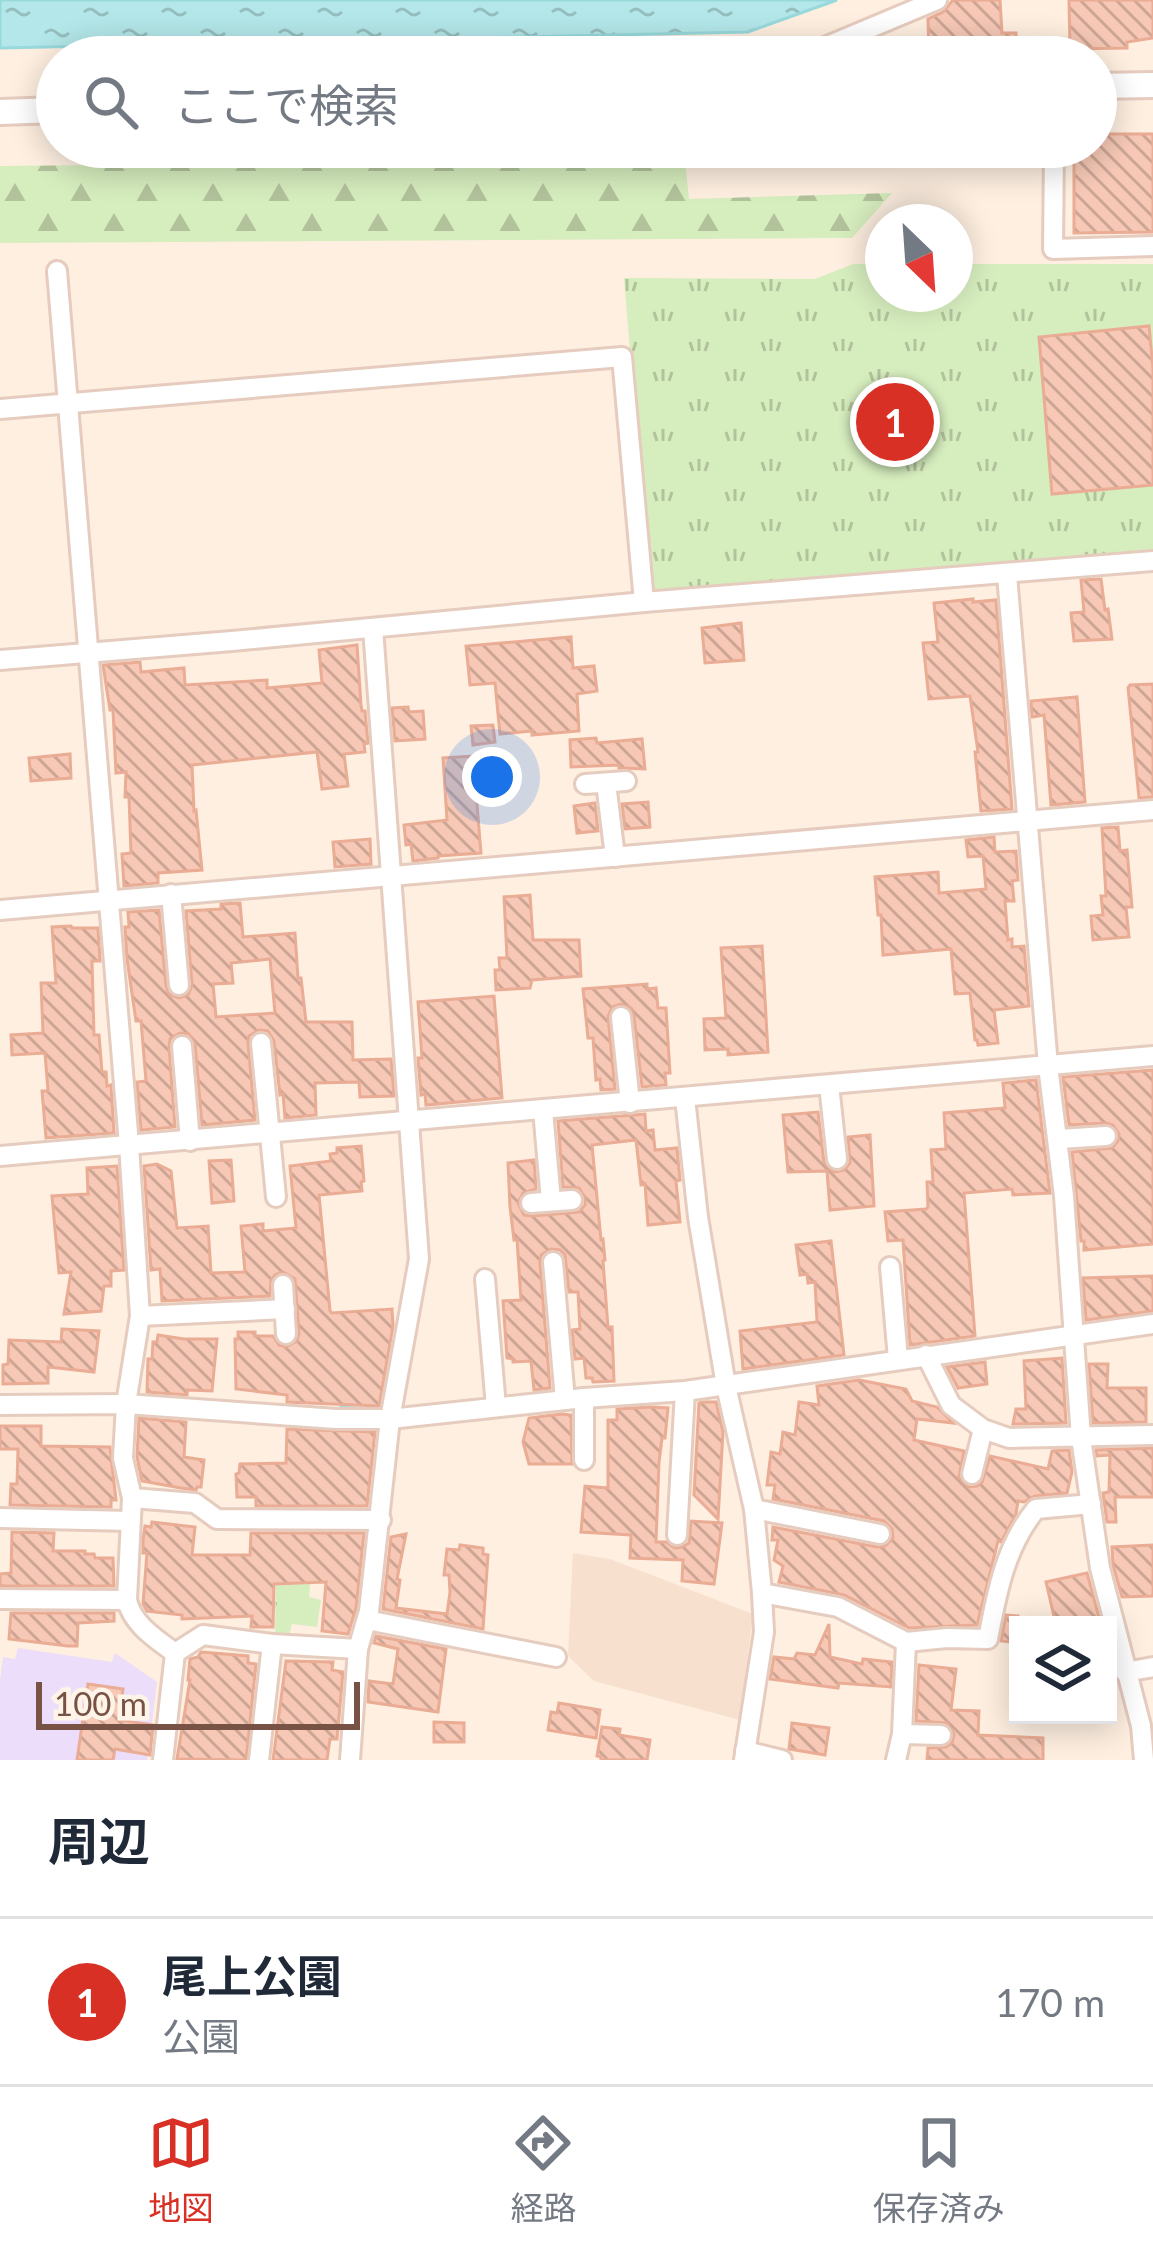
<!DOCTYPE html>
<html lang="ja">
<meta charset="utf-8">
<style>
:root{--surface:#fff;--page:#f2f2f3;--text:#1f2937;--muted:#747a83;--line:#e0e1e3;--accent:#d93025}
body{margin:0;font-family:Lato,"Noto Sans JP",sans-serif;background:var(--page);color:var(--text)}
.controls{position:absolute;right:36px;bottom:36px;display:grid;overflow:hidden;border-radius:0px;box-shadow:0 6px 30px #0003}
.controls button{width:108px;height:108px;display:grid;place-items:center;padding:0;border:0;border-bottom:3px solid var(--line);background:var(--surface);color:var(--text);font:60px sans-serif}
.compass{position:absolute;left:865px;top:204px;width:108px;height:108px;border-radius:50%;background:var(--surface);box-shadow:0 6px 30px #0003;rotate:155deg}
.scale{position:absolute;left:36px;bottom:30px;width:324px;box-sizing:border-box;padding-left:12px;border:6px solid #775245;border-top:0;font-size:33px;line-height:42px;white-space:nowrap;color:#775245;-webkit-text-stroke:9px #fff4e8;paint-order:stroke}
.you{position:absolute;left:492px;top:777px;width:42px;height:42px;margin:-30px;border:9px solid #fff;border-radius:50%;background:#1a73e8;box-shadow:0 0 0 18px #1a73e833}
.badge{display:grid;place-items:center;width:78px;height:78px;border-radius:50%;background:var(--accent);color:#fff;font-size:39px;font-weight:700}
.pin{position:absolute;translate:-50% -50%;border:6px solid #fff;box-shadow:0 3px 12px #0006}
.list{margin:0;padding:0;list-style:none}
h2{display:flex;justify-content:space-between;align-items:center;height:156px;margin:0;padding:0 48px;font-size:51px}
h2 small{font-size:39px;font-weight:400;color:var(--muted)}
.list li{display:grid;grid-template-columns:78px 1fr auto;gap:36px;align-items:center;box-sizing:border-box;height:168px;padding:0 48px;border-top:3px solid var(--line)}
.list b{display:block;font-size:45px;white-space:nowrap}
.list p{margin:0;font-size:39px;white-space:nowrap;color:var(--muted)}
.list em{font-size:39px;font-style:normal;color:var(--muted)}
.icon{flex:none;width:66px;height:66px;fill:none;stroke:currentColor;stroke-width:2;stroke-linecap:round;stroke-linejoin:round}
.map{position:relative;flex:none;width:1153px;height:1760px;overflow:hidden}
.search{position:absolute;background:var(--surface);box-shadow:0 6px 30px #0003;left:36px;right:36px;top:36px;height:132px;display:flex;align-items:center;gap:30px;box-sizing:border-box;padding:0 42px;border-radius:66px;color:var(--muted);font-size:45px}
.sheet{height:324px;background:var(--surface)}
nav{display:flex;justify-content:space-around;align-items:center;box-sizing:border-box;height:168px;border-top:3px solid var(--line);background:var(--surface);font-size:33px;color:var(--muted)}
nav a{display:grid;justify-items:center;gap:6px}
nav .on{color:var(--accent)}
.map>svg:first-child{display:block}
</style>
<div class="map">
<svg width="1153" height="1760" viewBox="0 0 1153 1760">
<defs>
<pattern id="grass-tufts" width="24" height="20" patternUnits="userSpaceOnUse" patternTransform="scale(3)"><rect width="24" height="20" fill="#d6edbe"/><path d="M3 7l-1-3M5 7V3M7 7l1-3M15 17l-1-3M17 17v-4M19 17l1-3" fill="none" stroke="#b2c39c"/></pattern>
<pattern id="forest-firs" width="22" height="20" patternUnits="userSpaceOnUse" patternTransform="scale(3)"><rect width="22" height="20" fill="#d6edbe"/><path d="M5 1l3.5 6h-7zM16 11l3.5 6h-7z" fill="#b2c39c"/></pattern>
<pattern id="water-ripples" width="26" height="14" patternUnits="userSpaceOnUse" patternTransform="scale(3)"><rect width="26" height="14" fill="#b3e7e9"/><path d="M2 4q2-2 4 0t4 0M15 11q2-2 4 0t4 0" fill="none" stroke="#96bebf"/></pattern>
<pattern id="building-back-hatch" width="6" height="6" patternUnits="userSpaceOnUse" patternTransform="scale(3)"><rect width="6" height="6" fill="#f6c8b5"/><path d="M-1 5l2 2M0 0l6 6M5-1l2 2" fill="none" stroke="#cca595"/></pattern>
</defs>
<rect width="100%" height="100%" fill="#feefe0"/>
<!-- residential -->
<polygon fill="#f7e0ce" points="573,1553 610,1559 753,1614 740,1720 594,1681 568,1656"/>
<!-- education -->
<polygon fill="#ecddfa" points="18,1648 112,1662 115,1653 157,1682 147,1760 0,1760 0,1680 3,1657 15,1659"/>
<!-- grass -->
<g fill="url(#grass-tufts)">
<polygon points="853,264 883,264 883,294 955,294 955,264 1153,264 1153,549 650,596 624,278 815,279"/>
<polygon points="310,1584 309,1597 321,1600 317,1627 292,1624 289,1635 275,1634 276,1585"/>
</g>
<!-- forest -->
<polygon fill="url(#forest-firs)" points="685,160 689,199 892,193 852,238 0,243 0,166"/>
<!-- water -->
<polygon fill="url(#water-ripples)" stroke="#98d9dc" stroke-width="3" points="0,0 837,0 748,32 0,48"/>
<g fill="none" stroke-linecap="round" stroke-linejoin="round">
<!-- stream -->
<polyline stroke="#98d9dc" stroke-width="6" points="341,1409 391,1411"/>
</g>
<!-- building -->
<g fill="url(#building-back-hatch)" stroke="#eaac94" stroke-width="3" fill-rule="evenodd">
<polygon points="953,0 1000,0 1002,33 1016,33 1017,52 929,54 928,19 943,12"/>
<polygon points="1069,0 1153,0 1153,38 1127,42 1127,48 1070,49"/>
<polygon points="1096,134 1153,134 1153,232 1074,233 1074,147 1096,147"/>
<polygon points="1149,326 1153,368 1153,485 1052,494 1039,337"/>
<polygon points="1101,579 1105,610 1108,609 1112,639 1074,641 1071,613 1084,612 1081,580"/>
<polygon points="973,599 973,602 996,600 1012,809 981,811 975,752 978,752 970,696 929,699 923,643 938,642 934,603"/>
<polygon points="741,623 744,660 705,663 702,628"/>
<polygon points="571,637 573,668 594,666 597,691 577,694 579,731 532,735 532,731 500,734 495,683 470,685 466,646"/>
<polygon points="357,645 361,705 362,711 365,711 368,743 364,744 365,752 344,754 348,786 322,789 317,752 192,765 194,811 196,810 202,870 158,873 158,883 124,886 122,854 131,853 129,797 125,797 126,772 116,773 113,710 110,710 103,665 140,662 141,672 184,668 185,685 267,680 267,688 322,683 319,650"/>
<polygon points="1153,684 1153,797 1139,798 1128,688 1130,685"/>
<polygon points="1077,697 1085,802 1051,805 1044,715 1032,717 1031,701"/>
<polygon points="408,707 409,712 423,711 425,739 395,741 392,708"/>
<polygon points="493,725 495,742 473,745 471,726"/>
<polygon points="596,738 597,743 642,739 645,769 619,768 619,765 571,767 570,740"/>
<polygon points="70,754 71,778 31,781 29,758"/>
<polygon points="473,756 481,853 438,856 438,858 413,861 411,844 406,845 404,825 447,820 443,758"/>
<polygon points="648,802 650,827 625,829 622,804"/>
<polygon points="595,803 598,831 577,833 574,806"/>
<polygon points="1118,827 1120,851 1127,850 1132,907 1126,907 1129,937 1093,940 1091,916 1103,915 1101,896 1106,896 1102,828"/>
<polygon points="994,837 995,852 1016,851 1018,880 1012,881 1014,901 1005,901 1008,940 1012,939 1012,947 1024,946 1029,1006 994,1010 998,1043 978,1045 977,1040 975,1040 970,993 955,994 951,949 883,955 881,915 878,915 875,877 938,872 939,893 986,889 983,856 968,857 966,840"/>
<polygon points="370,839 371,864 335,867 333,842"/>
<polygon points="530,895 533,940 579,940 581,976 532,980 530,988 496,990 495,970 500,970 499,958 507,958 504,897"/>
<path d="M 240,903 L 243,937 L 295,933 L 298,978 L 301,978 L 306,1022 L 352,1022 L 353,1060 L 391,1059 L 394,1096 L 360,1097 L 359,1082 L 315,1083 L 316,1115 L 285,1118 L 283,1094 L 280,1095 L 274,1041 L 268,1031 L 259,1030 L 249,1036 L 248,1043 L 255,1120 L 202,1125 L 195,1044 L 189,1034 L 180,1033 L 170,1039 L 169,1047 L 175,1127 L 141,1130 L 137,1082 L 146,1081 L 141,1021 L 136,1021 L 127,959 L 125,927 L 129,927 L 128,912 L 159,910 L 166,986 L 169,994 L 179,998 L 188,995 L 192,985 L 186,911 L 221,909 L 221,904 ZM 270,959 L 275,1013 L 216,1017 L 213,984 L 233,983 L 231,963 Z"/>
<polygon points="71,926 72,928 98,928 100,961 92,961 94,1035 99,1035 102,1072 106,1072 107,1086 111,1085 114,1133 46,1138 42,1091 48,1091 45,1053 12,1055 11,1035 43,1033 41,983 56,983 52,927"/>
<polygon points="762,946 768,1052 728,1055 728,1049 705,1050 704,1019 726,1018 721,948"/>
<polygon points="647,984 647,989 656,988 658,1008 666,1008 670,1073 665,1073 666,1085 642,1087 634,1016 631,1008 621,1004 612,1007 608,1017 615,1089 601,1090 600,1079 596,1080 593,1038 588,1038 583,989"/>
<polygon points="494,996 502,1098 426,1105 425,1094 421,1095 418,1058 422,1058 418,1002"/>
<polygon points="1153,1070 1153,1244 1084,1250 1084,1241 1081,1241 1072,1152 1112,1148 1118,1141 1119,1134 1113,1125 1106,1123 1069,1125 1063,1077"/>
<polygon points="1036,1080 1050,1193 1013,1195 1012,1189 964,1193 975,1336 910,1345 903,1240 888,1241 885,1212 926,1209 928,1207 927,1182 933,1182 931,1150 946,1149 944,1113 1005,1108 1003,1083"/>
<polygon points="818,1112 824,1162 833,1172 844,1170 850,1163 848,1137 870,1135 874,1206 830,1210 827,1171 788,1172 783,1115"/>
<polygon points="645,1114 646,1131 653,1130 655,1150 677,1148 680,1180 676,1181 680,1222 648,1225 645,1184 641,1185 636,1140 592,1145 601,1240 603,1239 605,1260 603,1261 608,1327 612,1327 614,1381 593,1382 592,1378 586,1378 584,1358 575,1359 572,1330 580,1329 578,1292 569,1292 565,1255 560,1250 551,1249 541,1255 540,1263 550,1388 534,1390 531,1361 513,1362 513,1359 507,1358 503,1301 521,1300 517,1239 514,1240 510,1207 508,1163 534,1160 536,1189 523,1193 518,1203 524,1215 532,1216 579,1212 585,1205 585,1198 579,1188 563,1187 558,1121"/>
<polygon points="361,1146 364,1181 361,1182 362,1191 319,1195 330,1311 332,1313 392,1309 393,1326 379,1406 287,1402 287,1395 236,1389 235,1339 238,1339 238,1332 255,1332 255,1336 273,1336 279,1345 286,1347 297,1341 299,1333 295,1279 283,1272 275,1275 271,1280 270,1296 162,1301 160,1269 151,1270 144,1166 157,1164 171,1171 177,1228 208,1226 211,1273 245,1272 241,1226 263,1224 263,1231 296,1228 290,1166 331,1161 330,1154 337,1153 337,1148"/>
<polygon points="231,1160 234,1201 212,1203 209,1161"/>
<polygon points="117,1166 124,1270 111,1271 111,1286 104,1286 101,1311 64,1314 71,1272 59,1273 52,1196 88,1194 87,1168"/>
<polygon points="831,1241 844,1355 743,1369 740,1331 817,1322 815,1282 808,1283 807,1274 800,1275 796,1245"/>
<polygon points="1153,1276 1153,1311 1086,1320 1083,1278"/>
<polygon points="62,1329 99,1331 94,1372 48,1367 48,1383 3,1384 3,1365 8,1364 9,1340 61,1342"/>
<polygon points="158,1335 184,1339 217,1339 212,1391 187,1390 187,1395 147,1392 148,1359 152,1359 153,1342 157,1342"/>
<polygon points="1062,1358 1066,1423 1013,1424 1016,1409 1026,1409 1024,1361"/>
<polygon points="985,1362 987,1384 958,1388 947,1367"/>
<polygon points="1089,1364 1108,1364 1107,1388 1146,1388 1146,1422 1093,1423"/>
<polygon points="859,1380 906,1389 912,1401 937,1407 953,1423 917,1419 914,1440 964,1451 959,1477 968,1487 977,1486 982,1482 990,1456 1048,1469 1052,1451 1069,1450 1072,1472 1067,1493 1035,1496 1024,1502 1018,1501 1016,1514 1001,1542 998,1541 977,1625 909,1628 844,1595 779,1582 783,1566 774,1560 778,1540 772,1540 773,1527 877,1547 885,1546 893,1538 892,1529 884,1521 773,1499 775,1485 767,1485 771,1452 780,1454 783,1432 795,1435 799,1402 819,1405 817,1386"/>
<polygon points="705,1402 716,1402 723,1432 718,1519 694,1495 699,1403"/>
<polygon points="652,1407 668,1408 665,1438 662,1438 659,1462 656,1542 666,1542 675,1548 682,1547 689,1543 691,1521 722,1523 714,1584 682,1581 683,1560 630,1558 631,1535 581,1532 585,1486 608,1488 608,1420 617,1420 617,1409"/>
<polygon points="562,1414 571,1415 572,1464 529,1464 523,1442 529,1418"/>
<polygon points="139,1418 186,1422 184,1457 204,1460 201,1487 197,1487 196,1490 181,1488 142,1481 137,1457"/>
<polygon points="0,1426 41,1426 41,1446 110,1447 116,1500 111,1500 111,1507 10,1505 11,1484 17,1484 18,1449 0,1449"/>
<polygon points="287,1429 375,1432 367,1506 256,1506 256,1497 237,1497 236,1474 239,1473 240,1464 286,1463"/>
<polygon points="1153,1448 1153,1497 1115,1497 1116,1522 1107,1522 1103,1493 1109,1492 1110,1455 1097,1456 1096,1450"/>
<polygon points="152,1522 195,1527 192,1555 250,1555 251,1533 364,1533 356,1608 348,1634 322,1631 326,1582 274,1584 273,1627 251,1627 252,1616 182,1619 182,1615 147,1611 143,1604 147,1553 143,1553 143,1540 145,1526 151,1527"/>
<polygon points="12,1532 54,1533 53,1551 85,1551 85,1554 94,1554 95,1558 113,1558 114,1586 0,1586 0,1574 11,1573"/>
<polygon points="406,1534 397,1579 400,1580 396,1608 447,1614 450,1592 449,1575 444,1575 447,1549 459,1550 460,1545 483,1548 483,1554 488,1555 483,1629 383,1609 391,1537"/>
<polygon points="1153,1545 1153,1596 1122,1597 1113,1565 1112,1547"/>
<polygon points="1087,1573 1101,1625 1056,1625 1046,1582"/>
<polygon points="11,1613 114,1613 114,1621 78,1623 77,1646 68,1646 9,1639"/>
<polygon points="1006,1615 1018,1616 1018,1638 1012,1637 1010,1642 1001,1641"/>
<polygon points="829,1624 830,1657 862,1664 863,1659 892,1662 891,1687 839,1683 838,1688 770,1679 774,1657 794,1659 797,1653 815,1655"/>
<polygon points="376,1636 446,1649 438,1712 368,1702 369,1681 393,1684 398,1649 374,1643"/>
<polygon points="201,1652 248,1656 248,1663 256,1664 246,1760 177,1759 190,1680 188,1680 190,1659 198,1657"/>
<polygon points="286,1661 333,1662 332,1670 343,1672 337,1739 330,1739 327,1760 273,1760"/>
<polygon points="919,1665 956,1669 951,1710 979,1711 978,1735 1043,1738 1043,1760 927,1760 928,1748 946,1747 952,1743 954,1734 947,1723 916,1721"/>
<polygon points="88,1684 123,1689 119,1720 153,1725 150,1755 115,1749 113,1760 77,1760"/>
<polygon points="559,1703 600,1710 596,1738 548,1730 551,1712 557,1713"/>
<polygon points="434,1722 464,1723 464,1742 434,1742"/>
<polygon points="792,1723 829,1728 825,1755 789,1749"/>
<polygon points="602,1727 620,1729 619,1735 650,1740 647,1760 601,1760 601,1757 597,1756"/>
</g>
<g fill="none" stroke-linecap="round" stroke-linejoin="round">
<!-- minor casing -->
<g stroke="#e5ccbe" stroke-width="24">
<g id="minor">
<polyline points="801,57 937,0"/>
<polyline points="1054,147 1053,249 1153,246"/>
<path d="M 57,271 L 129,1145 L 140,1316 L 126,1404 L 123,1458 L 132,1498 L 127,1600 C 132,1624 156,1639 175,1653 L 163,1760"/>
<polyline points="0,409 622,357 644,602"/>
<polyline points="1007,575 1048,1066 1064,1196 1081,1438 1100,1568 1141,1726 1144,1760"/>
<polyline points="0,660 232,641 644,602 1153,561"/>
<polyline points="606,783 615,857"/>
<polyline points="585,784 626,781"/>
<polyline points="171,894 179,985"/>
<polyline points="0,910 1153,810"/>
<polyline points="621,1017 630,1103"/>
<polyline points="261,1043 276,1197"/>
<polyline points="182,1046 190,1141"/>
<polyline points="829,1085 837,1159"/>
<polyline points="685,1098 698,1217 726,1386 754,1509 762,1593 764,1632 744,1760"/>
<polyline points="543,1110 551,1201"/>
<polyline points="1059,1139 1106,1136"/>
<polyline points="0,1156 1153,1056"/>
<polyline points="531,1203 572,1200"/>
<polyline points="553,1262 565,1400"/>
<polyline points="890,1267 898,1359"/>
<polyline points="485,1279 496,1407"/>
<polyline points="283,1285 286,1334"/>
<polyline points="140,1316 285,1309"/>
<polyline points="926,1355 951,1405 983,1429 1009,1438 1153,1435"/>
<polyline points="0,1405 126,1404 336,1419 390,1419 584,1398 685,1391 1153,1324"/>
<polyline points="584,1460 584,1398"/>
<polyline points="972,1474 983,1429"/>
<polyline points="132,1498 195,1503 217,1519 381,1520"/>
<polyline points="754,1509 880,1534"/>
<polyline points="0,1518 130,1521"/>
<polyline points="677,1535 685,1391"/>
<path d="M 762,1593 L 838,1607 L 906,1642 L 947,1638 L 988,1639 C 997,1592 1005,1547 1036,1509 L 1091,1504"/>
<polyline points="0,1599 127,1600"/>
<polyline points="367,1620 556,1657"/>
<polyline points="175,1653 203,1635 272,1644 358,1649"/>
<polyline points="1125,1672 1153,1667"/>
<polyline points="902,1734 941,1735"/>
<polyline points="745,1751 782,1760"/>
<polyline points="259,1760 272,1644"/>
<polyline points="350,1760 358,1649 369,1611 390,1419 419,1259 373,628"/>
<polyline points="896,1760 902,1734 906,1642"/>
</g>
</g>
<!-- tertiary casing -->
<g stroke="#e5ccbe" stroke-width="30">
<g id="tertiary">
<polyline points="1096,86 1153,85"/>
<polyline points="0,112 57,110"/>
</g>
</g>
<!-- minor -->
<use href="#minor" stroke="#fff" stroke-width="18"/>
<!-- tertiary -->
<use href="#tertiary" stroke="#fff" stroke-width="24"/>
</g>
</svg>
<div class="controls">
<button><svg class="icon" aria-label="layers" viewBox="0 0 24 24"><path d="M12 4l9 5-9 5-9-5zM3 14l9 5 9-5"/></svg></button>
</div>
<svg class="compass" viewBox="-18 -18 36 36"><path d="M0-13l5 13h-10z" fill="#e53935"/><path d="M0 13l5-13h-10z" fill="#747a83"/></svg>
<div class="scale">100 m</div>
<div class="you"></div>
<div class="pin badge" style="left:895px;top:422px">1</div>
<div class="search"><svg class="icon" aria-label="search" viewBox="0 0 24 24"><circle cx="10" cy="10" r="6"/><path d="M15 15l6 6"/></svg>ここで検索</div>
</div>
<section class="sheet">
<h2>周辺<small></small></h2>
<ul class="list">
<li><span class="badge">1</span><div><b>尾上公園</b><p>公園</p></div><em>170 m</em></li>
</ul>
</section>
<nav>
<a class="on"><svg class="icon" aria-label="map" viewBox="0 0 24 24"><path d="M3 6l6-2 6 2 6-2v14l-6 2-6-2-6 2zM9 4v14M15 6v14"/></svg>地図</a>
<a><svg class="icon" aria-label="directions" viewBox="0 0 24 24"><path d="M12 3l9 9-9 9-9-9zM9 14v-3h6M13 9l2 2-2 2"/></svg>経路</a>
<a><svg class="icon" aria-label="saved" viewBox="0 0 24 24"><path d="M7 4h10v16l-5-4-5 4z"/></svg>保存済み</a>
</nav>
